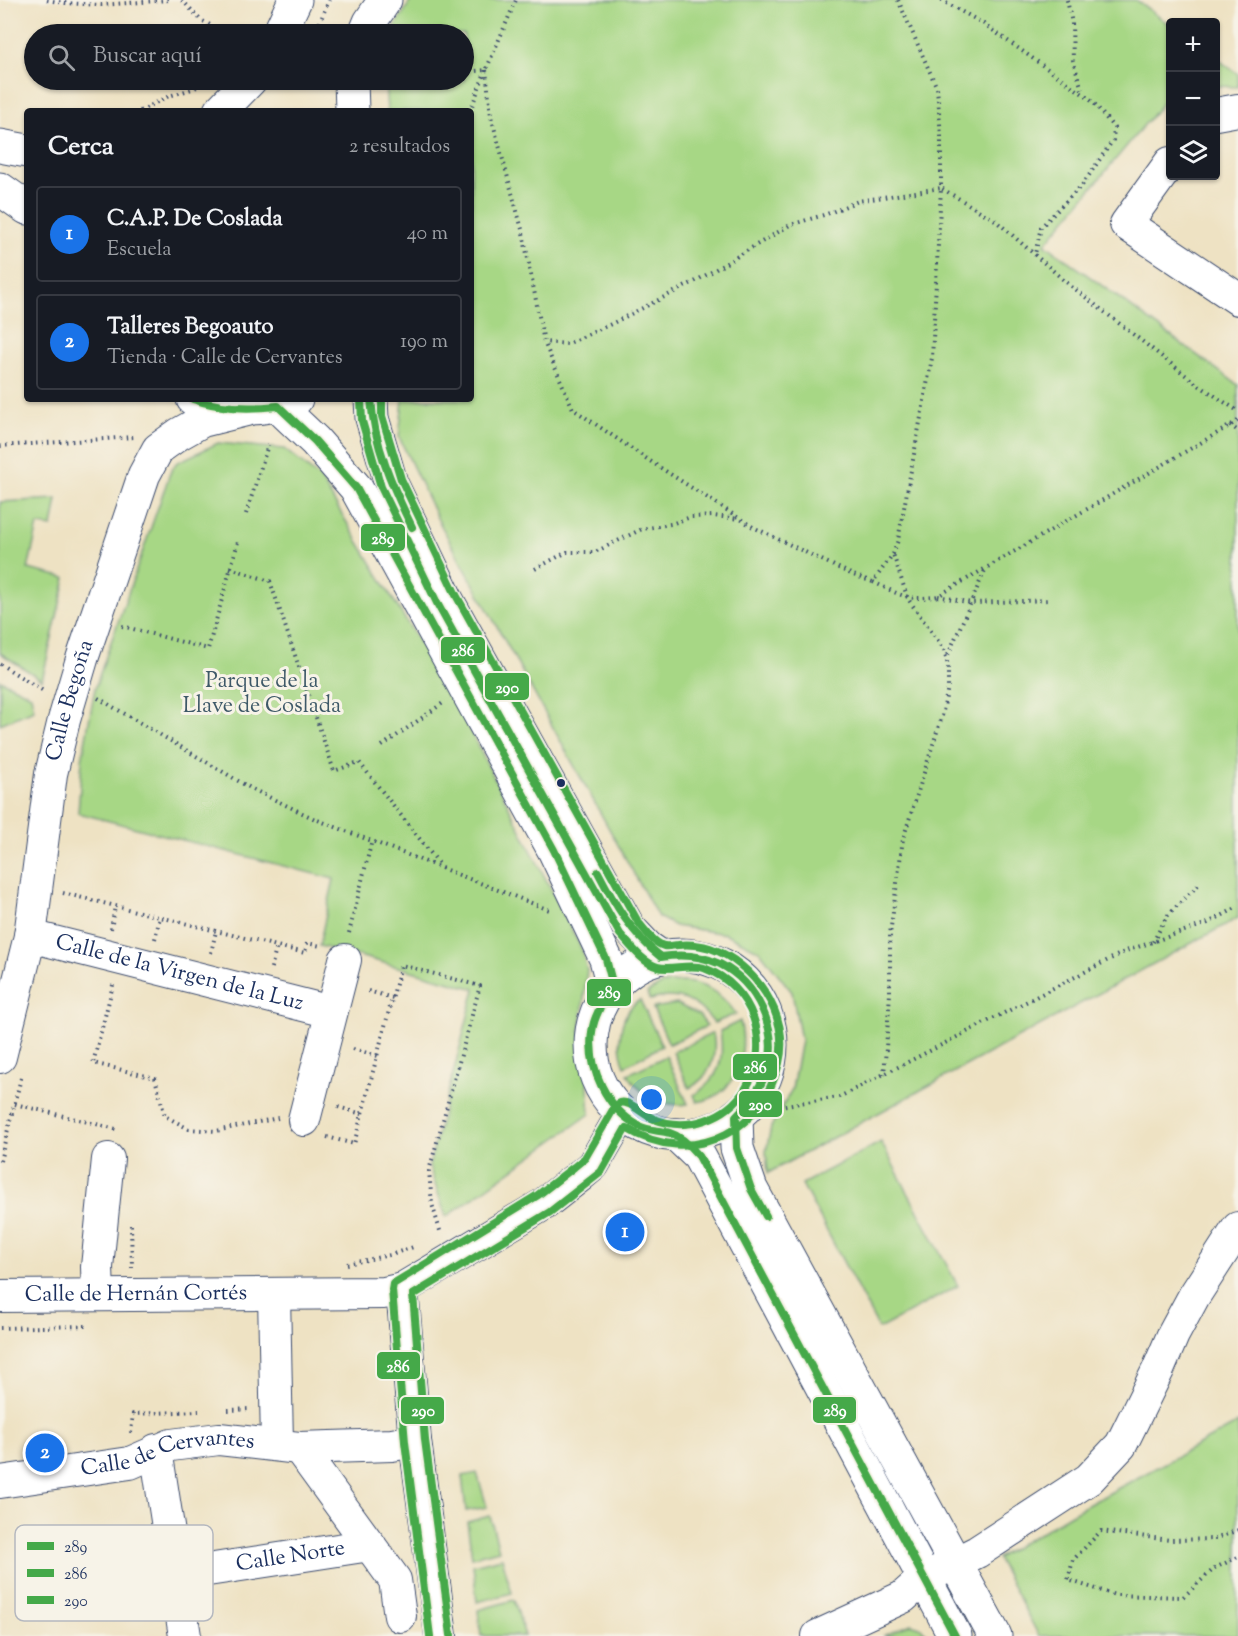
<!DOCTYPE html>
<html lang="es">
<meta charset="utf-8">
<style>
:root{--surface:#171b24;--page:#242831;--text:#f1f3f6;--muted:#9ea1a6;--line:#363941;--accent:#1a73e8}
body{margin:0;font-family:"Sorts Mill Goudy",serif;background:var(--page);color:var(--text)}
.controls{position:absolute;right:18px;top:18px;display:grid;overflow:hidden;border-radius:6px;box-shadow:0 2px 4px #0004}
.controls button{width:54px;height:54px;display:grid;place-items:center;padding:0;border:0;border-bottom:2px solid var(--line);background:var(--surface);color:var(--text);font:30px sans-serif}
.you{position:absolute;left:652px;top:1100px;width:21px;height:21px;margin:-15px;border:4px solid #fff;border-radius:50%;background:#1a73e8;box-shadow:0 0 0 9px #1a73e833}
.badge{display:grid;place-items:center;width:39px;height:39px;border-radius:50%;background:var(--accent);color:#fff;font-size:20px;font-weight:700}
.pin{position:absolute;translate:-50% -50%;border:3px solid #fff;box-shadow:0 2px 6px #0006}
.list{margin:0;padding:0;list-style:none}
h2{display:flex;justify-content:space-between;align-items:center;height:78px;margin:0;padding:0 24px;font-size:26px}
h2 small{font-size:20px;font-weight:400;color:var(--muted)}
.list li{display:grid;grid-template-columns:39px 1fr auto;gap:18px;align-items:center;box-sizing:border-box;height:96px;margin:0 12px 12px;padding:0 12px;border:2px solid var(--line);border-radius:6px}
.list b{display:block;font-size:22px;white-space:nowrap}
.list p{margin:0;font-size:20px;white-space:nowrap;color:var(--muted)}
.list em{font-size:20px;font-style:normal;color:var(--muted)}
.icon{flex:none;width:33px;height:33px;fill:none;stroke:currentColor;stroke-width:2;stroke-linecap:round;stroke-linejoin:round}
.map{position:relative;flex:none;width:1238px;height:1636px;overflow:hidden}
.search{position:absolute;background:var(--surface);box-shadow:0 2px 4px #0004;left:24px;top:24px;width:450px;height:66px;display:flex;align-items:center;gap:15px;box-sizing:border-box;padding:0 21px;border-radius:33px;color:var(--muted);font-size:22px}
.panel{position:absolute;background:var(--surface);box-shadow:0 2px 4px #0004;left:24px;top:108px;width:450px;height:294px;border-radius:6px}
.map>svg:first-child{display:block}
</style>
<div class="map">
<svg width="1238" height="1636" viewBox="0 0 1238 1636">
<rect width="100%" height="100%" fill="#f7f3e8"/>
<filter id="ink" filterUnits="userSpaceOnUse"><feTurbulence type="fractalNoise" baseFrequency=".0167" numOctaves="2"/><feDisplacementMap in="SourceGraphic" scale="12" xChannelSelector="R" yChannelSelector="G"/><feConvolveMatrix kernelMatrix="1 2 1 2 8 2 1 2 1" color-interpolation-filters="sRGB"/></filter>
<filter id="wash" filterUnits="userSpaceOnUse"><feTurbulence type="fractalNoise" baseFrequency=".008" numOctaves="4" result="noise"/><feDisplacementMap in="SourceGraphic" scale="24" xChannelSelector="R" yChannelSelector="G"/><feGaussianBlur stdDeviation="1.35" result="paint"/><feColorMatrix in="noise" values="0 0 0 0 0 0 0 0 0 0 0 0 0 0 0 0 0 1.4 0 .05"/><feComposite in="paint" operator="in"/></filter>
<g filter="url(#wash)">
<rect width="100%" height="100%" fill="#eee2c3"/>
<!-- green -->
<g fill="#a7d785" stroke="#618372" stroke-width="1.5">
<polygon points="411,0 1136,0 1170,25 1170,94 1045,244 1238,385 1238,918 768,1173 766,1152 771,1127 792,1089 801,1040 792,992 760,951 726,934 675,926 658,917 438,520 399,437 403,399 471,399 471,111 387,111 385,80 464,80 464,34 393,34 396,25"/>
<polygon points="1216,58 1238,74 1238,87 1216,86"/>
<path d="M 218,443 L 284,449 L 320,478 L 457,705 L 582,950 L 587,970 L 580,1033 L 586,1059 L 590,1114 L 446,1217 L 429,1166 L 475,989 C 423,975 372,958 319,946 L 334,879 L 78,813 L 82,760 L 95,688 L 170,473 L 176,463 Z"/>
<polygon points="57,499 52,527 38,525 28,569 66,578 42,680 0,653 0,502"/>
<polygon points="0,680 31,695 34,710 0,724"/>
<path d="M 681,982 C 706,982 723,995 736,1014 L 714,1023 C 696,1000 678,992 650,1000 L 647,993 L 662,984 Z"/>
<path d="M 640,1000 L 662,1046 L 625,1066 C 616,1045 619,1012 640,1000 Z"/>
<polygon points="677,1004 699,1015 707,1026 669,1044 653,1008"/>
<path d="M 740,1021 C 749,1054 735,1097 697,1102 L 694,1095 C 719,1079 725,1061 720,1031 Z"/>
<path d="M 713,1033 C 718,1056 710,1078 689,1088 L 673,1052 Z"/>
<path d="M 666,1056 L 688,1104 C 663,1108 640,1095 628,1074 Z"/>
<polygon points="881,1142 958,1286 879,1329 802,1184"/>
<polygon points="1238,1423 1238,1636 1039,1636 997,1558 1071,1514"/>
<polygon points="477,1473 487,1507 466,1511 462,1476"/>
<polygon points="490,1516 499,1550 472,1557 467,1522"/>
<polygon points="502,1558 512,1593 477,1602 473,1565"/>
<polygon points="514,1600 525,1636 481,1636 478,1610"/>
<polygon points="911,1624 920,1627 928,1636 883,1636"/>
</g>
</g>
<g filter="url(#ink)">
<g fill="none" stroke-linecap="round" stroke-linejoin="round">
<!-- minor casing -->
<g stroke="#3b4a6d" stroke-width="34">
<g id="minor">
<polyline points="1216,114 1238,110"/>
<polyline points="1170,163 1126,224 1238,299"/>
<path id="s1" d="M 30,936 L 331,1012"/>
<path id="s2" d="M 0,1057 L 30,936 L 51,774 L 64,720 L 82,659 L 144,475 L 158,449 L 179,434 L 202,421 L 246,410"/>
<polyline points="304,1120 345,960"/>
<polyline points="402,1289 415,1441 441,1636"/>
<polyline points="274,1294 277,1444"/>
<polyline points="98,1295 97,1267 108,1159"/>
<path id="s3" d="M 0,1296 L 384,1293 L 402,1289 L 544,1204 L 581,1175 L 593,1165 L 623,1113"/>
<polyline points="299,1448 395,1580 400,1616"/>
<polyline points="156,1450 185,1636"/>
<path id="s4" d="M 0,1482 L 130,1463 L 171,1445 L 219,1439 L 299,1448 L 392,1445 L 415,1441"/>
<path id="s5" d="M 175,1575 L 370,1545"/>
<polyline points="818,1636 903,1597 923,1579 977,1552 1089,1479 1121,1445 1158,1370 1173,1335 1194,1296 1238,1228"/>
</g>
</g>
<!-- major casing -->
<g stroke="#3b4a6d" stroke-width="35">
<g id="major">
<polyline points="279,34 295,0"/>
<polyline points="365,34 370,22 385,0"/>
<polyline points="351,80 352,111"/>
<polyline points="220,111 250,80"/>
<polyline points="0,146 27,151"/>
<polyline points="0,189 27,208"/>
<path d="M 193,399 C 226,412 263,411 296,399"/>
<polyline points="371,399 372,418 391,483 447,600 629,928 648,948 661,957"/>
<polyline points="278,406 315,441 356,488 554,850 606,959 613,986"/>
<circle cx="681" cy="1045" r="90"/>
<polyline points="736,1116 737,1148 751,1189 995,1636"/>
<polyline points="677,1135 699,1156 955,1636"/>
</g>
</g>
<!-- path -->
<g stroke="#3b4a6d" stroke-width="4" stroke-dasharray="1.5 4.5" stroke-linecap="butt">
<polyline points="47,0 65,3 101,5 169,0"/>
<polyline points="182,0 201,20 226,34"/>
<polyline points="898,0 937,88 941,136 941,188 995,220 1066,282 1197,384 1238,411"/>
<polyline points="941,0 984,24 1083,94 1094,103 1114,128 1113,140 1083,184 1041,227 1035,254"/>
<polyline points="1067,0 1072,23 1073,60 1083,93"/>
<polyline points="315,34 329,0"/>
<polyline points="486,70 491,116 523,233 544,342 567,344 611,324 696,281 790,225 827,214 858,201 941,188 932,358 898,540 893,554 873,582 853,575 753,527 653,463 573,409 544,342"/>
<polyline points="464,72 486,70 516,0"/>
<polyline points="307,80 324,85"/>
<polyline points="140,111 169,96 195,88 207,80"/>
<polyline points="470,111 486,70"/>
<polyline points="1230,425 1238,431"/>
<polyline points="0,446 134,437"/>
<polyline points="246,514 268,445"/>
<polyline points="230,568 270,581 334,771 359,762 441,866"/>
<polyline points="535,569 567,552 595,552 642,529 671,524 691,517 714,516 739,519"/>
<path d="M 873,582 C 899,594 908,602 938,596 L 1238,421"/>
<polyline points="938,596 971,603 1050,600"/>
<polyline points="122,626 208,649 238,542"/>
<polyline points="948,655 986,568"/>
<polyline points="0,664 45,692"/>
<polyline points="98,698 252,789 315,819 552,911"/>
<polyline points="382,746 443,703"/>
<polyline points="63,893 305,953 307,943 321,946"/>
<polyline points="111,929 115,906"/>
<polyline points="349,933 372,840"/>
<polyline points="155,939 160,917"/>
<polyline points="1153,942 1167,916 1201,882"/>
<polyline points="211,953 216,931"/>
<polyline points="271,968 277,946"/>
<polyline points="113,985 93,1063 155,1078 165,1116 189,1129 216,1131 278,1118"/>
<polyline points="368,991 393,998"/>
<polyline points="353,1049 378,1056"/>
<polyline points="884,1075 890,994 890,934 903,839 942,716 948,687 948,666 944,649 908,599 893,554"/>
<polyline points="15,1104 116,1129 116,1133"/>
<polyline points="338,1107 362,1114"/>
<polyline points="773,1107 839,1097 1126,951 1208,923 1238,907"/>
<polyline points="327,1137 354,1144 401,965 480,986 429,1171 432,1204 441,1234"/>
<polyline points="0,1161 22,1074"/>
<polyline points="131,1225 132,1268"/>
<polyline points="347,1264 390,1255 416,1246"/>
<polyline points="0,1328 86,1326"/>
<polyline points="228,1410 250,1409"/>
<polyline points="131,1433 133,1414 199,1411"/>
<polyline points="1238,1530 1215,1539 1170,1540 1101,1531 1073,1560 1068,1580 1115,1595 1183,1597 1215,1568 1238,1557"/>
</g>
<!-- minor -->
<use href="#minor" stroke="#fff" stroke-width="32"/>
<!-- major -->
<use href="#major" stroke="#fff" stroke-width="33"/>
<!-- bus-1 casing -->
<g stroke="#f7f3e8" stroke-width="12">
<g id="bus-1">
<path d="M 193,399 C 221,409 249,409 278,406 L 315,441 L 356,488 L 554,850 L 606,959 L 613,986 C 604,1000 594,1015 592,1032 C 587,1068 607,1109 639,1126 C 649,1131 660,1130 670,1133 C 683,1137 690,1147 699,1156 L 955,1636"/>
<path d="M 371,399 C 374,445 392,486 412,527"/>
<path d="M 598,872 C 615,905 632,934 661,957 C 681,954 701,955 720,964 C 757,983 780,1030 767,1070 C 761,1088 749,1103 736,1116 L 737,1148 L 751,1189 L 766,1216"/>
</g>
</g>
<!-- bus-2 casing -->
<g stroke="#f7f3e8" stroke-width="12">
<path id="bus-2" d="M 361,400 L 362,421 L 381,487 L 438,605 L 620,934 C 630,945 643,963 658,967 C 670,971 688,963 704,968 C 753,986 773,1044 746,1088 C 727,1119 687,1132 654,1119 C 644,1115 635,1105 626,1103 C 620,1101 617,1104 614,1108 L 585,1158 L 574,1167 L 538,1195 L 393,1284 L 392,1290 L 405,1442 L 430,1636"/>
</g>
<!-- bus-3 casing -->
<g stroke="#f7f3e8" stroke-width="12">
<path id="bus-3" d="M 382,399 L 382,416 L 401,479 L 456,595 L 638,922 C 644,929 654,944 664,946 C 668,947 674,945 678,945 C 688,944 700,945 710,948 C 754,963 791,1015 779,1063 C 771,1093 755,1119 726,1134 C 694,1151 657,1147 626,1128 L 601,1172 L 550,1212 L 413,1295 L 425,1440 L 451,1635"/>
</g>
<!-- bus-1 -->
<use href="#bus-1" stroke="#45a949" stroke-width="8"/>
<!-- bus-2 -->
<use href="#bus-2" stroke="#45a949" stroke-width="8"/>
<!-- bus-3 -->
<use href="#bus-3" stroke="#45a949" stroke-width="8"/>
</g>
</g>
<!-- markers -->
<circle fill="#1b2f5e" stroke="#f7f3e8" stroke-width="2" cx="561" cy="783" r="5"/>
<g text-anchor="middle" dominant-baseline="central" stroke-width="6" stroke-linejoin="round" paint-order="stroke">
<!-- park labels -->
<g font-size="22" fill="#3e5968" stroke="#f7f3e8">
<text x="262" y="682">Parque de la<tspan x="262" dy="25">Llave de Coslada</tspan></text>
</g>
<!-- street labels -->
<g font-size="22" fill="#1b2f5e" stroke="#f7f3e8">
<text stroke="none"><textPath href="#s2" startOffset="364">Calle Begoña</textPath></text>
<text stroke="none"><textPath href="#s1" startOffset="154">Calle de la Virgen de la Luz</textPath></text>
<text stroke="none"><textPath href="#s3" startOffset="136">Calle de Hernán Cortés</textPath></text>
<text stroke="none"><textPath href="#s4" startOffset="171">Calle de Cervantes</textPath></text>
<text stroke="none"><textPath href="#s5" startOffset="117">Calle Norte</textPath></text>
</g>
</g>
<!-- legend -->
<rect x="15" y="1525" width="198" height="96" rx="9" fill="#f7f3e8" stroke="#b5b8bf" stroke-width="1.5"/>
<rect x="27" y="1542" width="27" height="8" fill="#45a949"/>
<rect x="27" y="1569" width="27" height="8" fill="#45a949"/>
<rect x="27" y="1596" width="27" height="8" fill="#45a949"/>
<g font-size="16" fill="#1b2f5e">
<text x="64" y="1552">289</text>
<text x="64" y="1579">286</text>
<text x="64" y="1606">290</text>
</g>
<g stroke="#f7f3e8" stroke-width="2">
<rect x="360" y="523" width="46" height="29" rx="6" fill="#45a949"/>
<rect x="440" y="636" width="46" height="28" rx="6" fill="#45a949"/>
<rect x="484" y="672" width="46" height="29" rx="6" fill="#45a949"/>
<rect x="586" y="978" width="46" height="29" rx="6" fill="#45a949"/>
<rect x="732" y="1053" width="46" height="28" rx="6" fill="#45a949"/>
<rect x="738" y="1090" width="45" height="28" rx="6" fill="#45a949"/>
<rect x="376" y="1351" width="45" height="29" rx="6" fill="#45a949"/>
<rect x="812" y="1396" width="45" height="28" rx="6" fill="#45a949"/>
<rect x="400" y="1396" width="45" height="29" rx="6" fill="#45a949"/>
</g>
<g font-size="16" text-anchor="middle" font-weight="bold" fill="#fff">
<text x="383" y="544">289</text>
<text x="463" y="656">286</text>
<text x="507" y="693">290</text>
<text x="609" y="998">289</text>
<text x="755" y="1073">286</text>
<text x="760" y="1110">290</text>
<text x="398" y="1372">286</text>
<text x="835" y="1416">289</text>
<text x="423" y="1416">290</text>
</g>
</svg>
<div class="controls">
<button>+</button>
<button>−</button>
<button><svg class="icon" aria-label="layers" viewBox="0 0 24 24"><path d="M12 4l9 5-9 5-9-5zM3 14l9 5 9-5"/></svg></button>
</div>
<div class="you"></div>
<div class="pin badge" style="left:625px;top:1232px">1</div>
<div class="pin badge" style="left:45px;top:1453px">2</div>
<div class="search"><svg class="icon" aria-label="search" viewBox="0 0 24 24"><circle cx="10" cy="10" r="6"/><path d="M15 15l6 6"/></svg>Buscar aquí</div>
<section class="panel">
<h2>Cerca<small>2 resultados</small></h2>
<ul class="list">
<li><span class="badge">1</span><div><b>C.A.P. De Coslada</b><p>Escuela</p></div><em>40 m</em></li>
<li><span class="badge">2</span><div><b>Talleres Begoauto</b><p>Tienda · Calle de Cervantes</p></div><em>190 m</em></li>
</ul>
</section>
</div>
